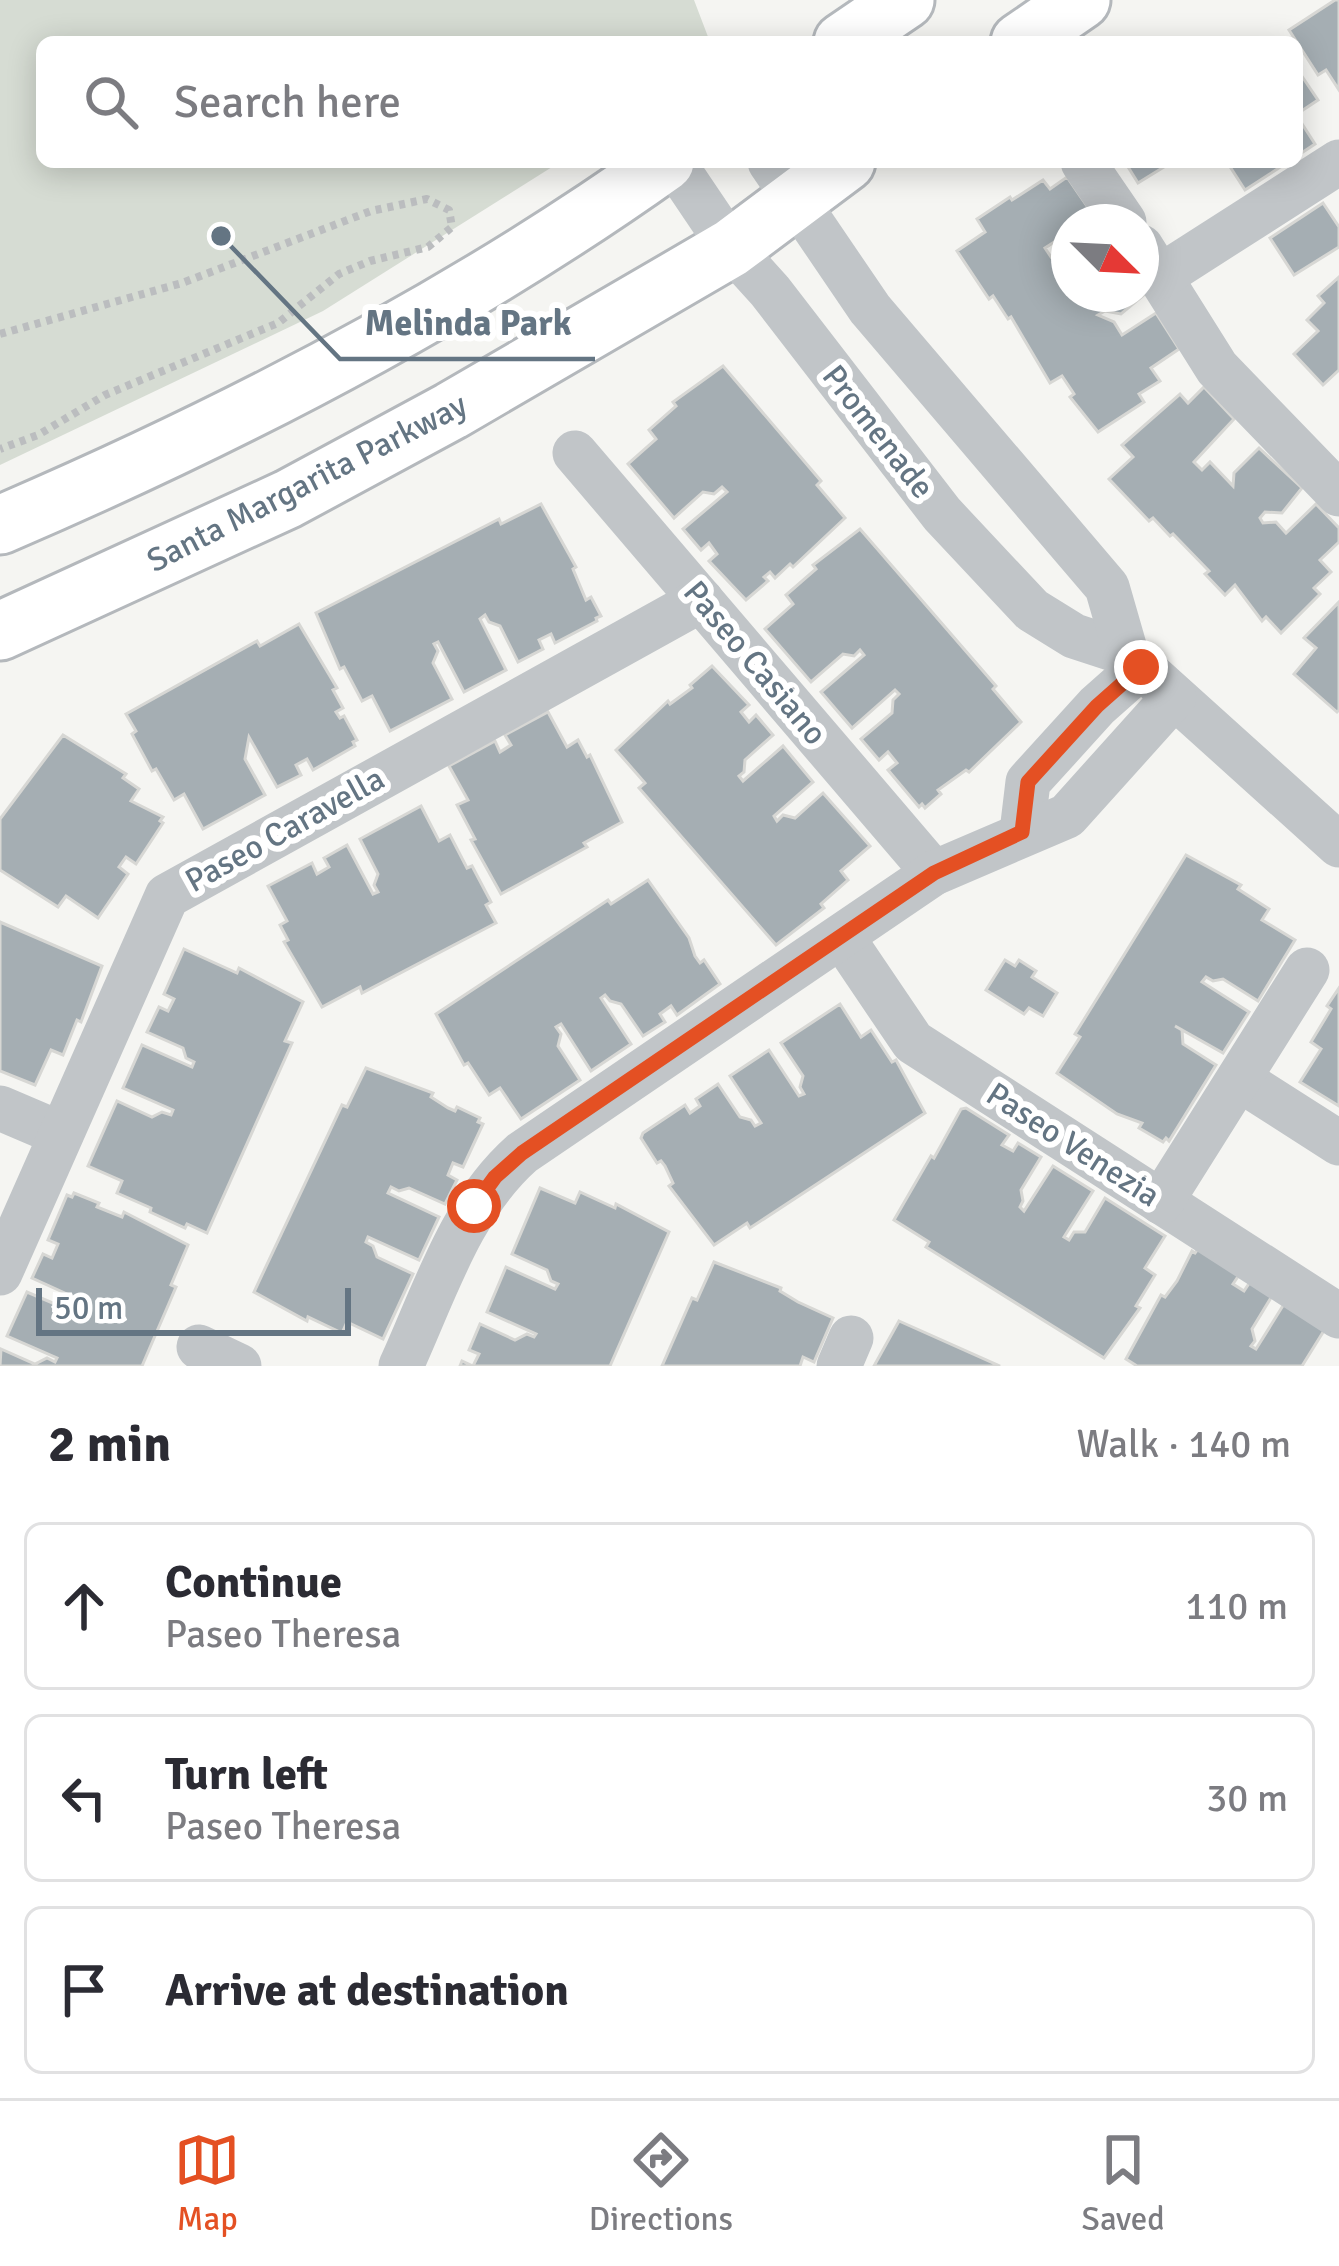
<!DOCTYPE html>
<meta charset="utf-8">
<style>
:root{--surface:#fff;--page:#f7f7f7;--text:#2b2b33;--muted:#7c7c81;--line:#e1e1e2;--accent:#e45023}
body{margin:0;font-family:Signika,sans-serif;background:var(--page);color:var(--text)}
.compass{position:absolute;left:1051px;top:204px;width:108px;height:108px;border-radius:50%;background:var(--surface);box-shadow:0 6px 30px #0003;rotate:114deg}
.scale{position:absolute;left:36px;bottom:30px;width:315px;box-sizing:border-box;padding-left:12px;border:6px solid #647583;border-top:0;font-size:33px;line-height:42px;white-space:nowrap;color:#647583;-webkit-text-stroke:9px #fff;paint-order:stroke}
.stop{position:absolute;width:36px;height:36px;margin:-27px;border:9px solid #e45023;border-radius:50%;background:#fff}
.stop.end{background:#e45023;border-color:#fff;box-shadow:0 3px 12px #0008}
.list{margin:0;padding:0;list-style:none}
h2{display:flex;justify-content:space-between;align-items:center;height:156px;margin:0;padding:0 48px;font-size:51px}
h2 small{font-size:39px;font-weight:400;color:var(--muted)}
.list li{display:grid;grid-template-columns:78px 1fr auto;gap:36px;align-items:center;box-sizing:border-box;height:168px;margin:0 24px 24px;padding:0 24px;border:3px solid var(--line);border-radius:18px}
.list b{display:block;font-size:45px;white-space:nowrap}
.list p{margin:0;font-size:39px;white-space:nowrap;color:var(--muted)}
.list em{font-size:39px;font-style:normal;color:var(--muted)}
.icon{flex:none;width:66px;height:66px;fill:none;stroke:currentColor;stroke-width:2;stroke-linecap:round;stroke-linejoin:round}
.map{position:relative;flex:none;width:1339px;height:1366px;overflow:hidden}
.search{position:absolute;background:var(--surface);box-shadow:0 6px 30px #0003;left:36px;right:36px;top:36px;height:132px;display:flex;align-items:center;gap:30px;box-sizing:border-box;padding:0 42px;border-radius:18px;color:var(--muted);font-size:45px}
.sheet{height:732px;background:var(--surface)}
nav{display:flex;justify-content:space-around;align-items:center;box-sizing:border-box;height:168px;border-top:3px solid var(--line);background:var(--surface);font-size:33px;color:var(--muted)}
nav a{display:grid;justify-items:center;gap:6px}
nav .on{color:var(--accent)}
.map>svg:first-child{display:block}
</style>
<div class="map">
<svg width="1339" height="1366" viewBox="0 0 1339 1366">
<rect width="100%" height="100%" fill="#f5f5f2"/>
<!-- green -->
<polygon fill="#d6dcd3" points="0,0 694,0 710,42 42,42 42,162 560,162 323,311 0,465"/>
<!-- building -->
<g fill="#a5aeb3" stroke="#d7d7d4" stroke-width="3">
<polygon points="1335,0 1339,0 1339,90 1326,70 1318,75 1289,30"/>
<polygon points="1297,69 1318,100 1297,114"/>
<polygon points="1297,116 1315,144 1297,156"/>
<polygon points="1125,162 1172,162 1138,183"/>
<polygon points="1227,162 1288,162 1245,190"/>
<polygon points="1067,177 1091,212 1069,222 1069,227 1059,234 1062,237 1045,248 1051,257 1059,252 1069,266 1069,294 1141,294 1141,288 1145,294 1121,314 1105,311 1098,315 1114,322 1122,335 1156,313 1179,349 1151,368 1160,381 1139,394 1144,402 1098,432 1070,397 1074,394 1062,376 1050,383 1011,317 1008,319 993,296 989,299 957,251 985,232 977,219 1010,197 1012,200 1043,180 1050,189"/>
<polygon points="1323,203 1339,227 1339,247 1294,275 1270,238"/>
<polygon points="1339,277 1339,370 1323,385 1294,354 1318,331 1307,320 1324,303 1318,296"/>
<polygon points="723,366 821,481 817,485 845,518 793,567 790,564 775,578 770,572 764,577 768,581 746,600 709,561 717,554 709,543 701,550 683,529 727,492 722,487 714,494 703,492 674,518 628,464 656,439 649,430 676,406 673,402"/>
<polygon points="1204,387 1234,419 1194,462 1202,470 1210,462 1233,486 1234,473 1259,448 1302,488 1282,513 1265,512 1260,518 1263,523 1276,522 1286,533 1316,504 1339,528 1339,542 1320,560 1331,572 1314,588 1320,594 1281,633 1266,617 1262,621 1235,585 1225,595 1205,574 1209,571 1173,534 1170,536 1153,518 1149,521 1109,479 1133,457 1122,445 1180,394 1188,403"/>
<polygon points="541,504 576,567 573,569 586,600 591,597 601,616 596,618 597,621 555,643 551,634 539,640 543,649 518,662 500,626 489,622 485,615 480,619 506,670 464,692 438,642 434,644 438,651 433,663 452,699 390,731 372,696 362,701 344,667 340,669 316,613 499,519 501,524"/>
<polygon points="860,529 996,686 993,689 1021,722 969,772 966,770 938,790 941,794 925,808 922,804 919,807 888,770 897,763 888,752 879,760 861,739 892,713 893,700 899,694 895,690 852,728 821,692 864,655 860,650 854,656 843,654 811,682 765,629 793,604 786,595 816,569 813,565"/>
<polygon points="1339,602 1339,710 1337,712 1294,674 1316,648 1304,638"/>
<polygon points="299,624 337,688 333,690 343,708 336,712 340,718 344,716 357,740 353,742 355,746 313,770 307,759 296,765 301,775 277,787 249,737 245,759 265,795 203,829 184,794 174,800 156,769 152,771 132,734 136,731 126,714 257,641 260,646"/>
<polygon points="712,666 749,705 741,712 749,722 756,715 773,735 745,760 744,772 739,776 743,781 783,746 813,782 774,816 777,821 783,815 795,818 823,793 870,846 841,871 848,880 821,904 824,908 776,945 639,788 645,783 616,750 668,701 670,704 692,688 690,685"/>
<polygon points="548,712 567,747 578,740 587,757 590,755 622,822 584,843 587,847 501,894 471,840 475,839 457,805 468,800 449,766 495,741 500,752 511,745 505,735"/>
<polygon points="63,735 126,774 123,778 139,789 131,801 163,817 160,821 163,823 136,864 126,857 119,867 128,874 98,918 66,896 58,907 0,870 0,819"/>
<polygon points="421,806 439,841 450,835 467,868 472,866 491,902 486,905 496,923 362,993 360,987 322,1007 284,942 288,940 280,925 287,921 268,886 312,863 317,874 329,867 324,858 347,845 373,894 378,892 374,885 378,874 360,839"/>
<polygon points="1186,855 1241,885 1238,889 1269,909 1262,920 1295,940 1258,1001 1223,979 1213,981 1206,977 1202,982 1249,1012 1223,1053 1175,1026 1182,1030 1183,1044 1216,1065 1169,1141 1166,1138 1163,1142 1139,1128 1142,1123 1117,1114 1057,1073 1080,1037 1075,1034"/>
<polygon points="648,880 689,938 695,956 700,963 704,960 720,984 677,1015 671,1006 660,1014 665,1022 643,1036 621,1004 610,1001 605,995 601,998 631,1044 591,1071 561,1024 556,1027 561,1034 558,1046 580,1080 521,1119 500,1088 489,1095 468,1063 464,1065 436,1014 608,900 611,904"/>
<polygon points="0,922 102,966 81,1022 77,1020 63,1055 51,1050 35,1085 0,1071"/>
<polygon points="184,949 237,973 239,968 303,1002 285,1041 292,1043 207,1233 187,1224 185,1228 150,1212 151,1208 117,1193 122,1181 88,1166 117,1101 152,1117 162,1112 171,1115 173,1110 123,1088 142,1045 192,1067 194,1062 186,1058 183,1048 147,1032 159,1007 168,1011 174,999 164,994"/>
<polygon points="1005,960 1015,966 1019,960 1036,971 1032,977 1057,993 1043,1016 1029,1008 1024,1014 986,990"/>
<polygon points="1339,988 1339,1106 1300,1082 1321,1049 1311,1042 1331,1009 1327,1006"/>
<polygon points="840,1004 861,1037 871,1030 892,1062 896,1060 925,1113 750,1228 747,1223 714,1245 669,1186 673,1183 665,1166 661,1161 657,1163 641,1138 643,1133 685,1105 690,1113 700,1106 696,1099 718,1084 740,1117 751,1120 755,1126 761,1123 730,1076 769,1050 799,1096 804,1094 800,1087 803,1076 781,1043"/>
<polygon points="366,1068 433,1093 431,1097 448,1108 455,1111 457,1107 480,1118 478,1122 483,1124 463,1167 453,1163 448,1175 457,1180 445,1204 409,1188 399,1191 391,1187 388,1193 439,1217 419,1260 368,1237 366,1242 373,1246 377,1257 413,1274 383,1339 347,1322 342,1333 308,1317 307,1321 254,1292 342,1105 347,1107"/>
<polygon points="966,1108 1009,1135 1002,1145 1013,1151 1018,1143 1041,1157 1021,1190 1023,1201 1020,1207 1024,1211 1053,1166 1093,1191 1064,1237 1069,1240 1074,1232 1085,1232 1105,1198 1165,1236 1145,1268 1155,1275 1136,1306 1140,1308 1104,1358 926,1247 929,1242 894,1220 931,1156 934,1158 961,1109"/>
<polygon points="540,1188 575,1203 580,1192 615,1208 616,1204 669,1232 610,1366 460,1366 462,1361 473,1366 479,1354 469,1350 480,1324 515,1340 527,1334 534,1337 536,1334 487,1312 506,1267 555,1289 558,1284 551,1281 547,1270 512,1254"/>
<polygon points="74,1193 99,1203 97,1207 122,1217 124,1212 188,1245 171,1285 176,1287 142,1366 0,1366 1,1349 35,1364 47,1358 55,1362 57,1358 7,1336 27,1292 76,1313 79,1308 71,1304 67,1294 32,1278 43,1254 52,1258 58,1244 48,1240 67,1195 72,1197"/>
<polygon points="1198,1249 1239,1275 1233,1284 1244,1291 1250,1282 1272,1296 1252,1329 1255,1341 1251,1346 1256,1349 1284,1304 1325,1329 1302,1366 1137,1366 1126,1359 1161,1295 1165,1297 1177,1281 1192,1251 1195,1253"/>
<polygon points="714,1262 781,1288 780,1291 798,1302 833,1318 814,1362 803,1357 800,1366 662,1366 692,1298 697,1300"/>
<polygon points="899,1321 1000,1366 874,1366"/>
</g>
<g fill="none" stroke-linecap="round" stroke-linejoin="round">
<!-- major casing -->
<g stroke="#b4b8bc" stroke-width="63">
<g id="major">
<polyline points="843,42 905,0"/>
<polyline points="1020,42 1081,0"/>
<path d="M 0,525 C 231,426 460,308 665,162"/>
<polyline points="0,631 288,499 451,411 731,248 846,162"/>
</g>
</g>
<!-- path -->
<polyline stroke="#bbbdbf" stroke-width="8" stroke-dasharray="6 6" stroke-linecap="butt" points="0,334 182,283 371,211 427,199 449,210 452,227 428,247 370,261 339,274 278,323 105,395 38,435 0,449"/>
<!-- minor -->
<g stroke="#c1c5c8" stroke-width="45">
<polyline points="673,162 731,248 770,291 942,514 1032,610 1074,636 1126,653 1339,845"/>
<polyline points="770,162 870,309 1107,587 1126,653"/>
<polyline points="1083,162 1124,222"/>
<polyline points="1141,247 1217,368 1339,494"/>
<polyline points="1161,276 1339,162"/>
<polyline points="575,453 934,873"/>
<polyline points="1022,832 1028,782 1097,706 1141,667"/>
<polyline points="842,937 913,1042 1339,1316"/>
<polyline points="1239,1079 1339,1143"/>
<polyline points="0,1108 61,1134"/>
<polyline points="1161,1202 1307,970"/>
<polyline points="0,1273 167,896 701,600"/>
<polyline points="199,1347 239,1366"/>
<path d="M 401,1366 C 435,1292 460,1208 522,1153 L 934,873 L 1067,816 L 1174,697"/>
<polyline points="839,1366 851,1338"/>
</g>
<!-- major -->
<use href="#major" stroke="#fff" stroke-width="57"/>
</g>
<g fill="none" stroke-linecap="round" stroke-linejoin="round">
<!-- route -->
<polyline stroke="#e45023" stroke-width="15" points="474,1206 495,1177 522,1153 934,873 1022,832 1028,782 1097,706 1141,667"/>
</g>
<g text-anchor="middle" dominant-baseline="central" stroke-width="12" stroke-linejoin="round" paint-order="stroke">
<!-- street labels -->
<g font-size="33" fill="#647583" stroke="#fff">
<text transform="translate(878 432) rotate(52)">Promenade</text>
<text transform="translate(307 483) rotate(-27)">Santa Margarita Parkway</text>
<text transform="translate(755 663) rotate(50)">Paseo Casiano</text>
<text transform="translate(285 830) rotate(-29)">Paseo Caravella</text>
<text transform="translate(1073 1145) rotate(33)">Paseo Venezia</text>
</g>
</g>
<!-- callouts -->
<path fill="none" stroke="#647583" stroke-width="4.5" d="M221 236L340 359H595"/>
<circle fill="#647583" stroke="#fff" stroke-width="4.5" cx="221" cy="236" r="12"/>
<g font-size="36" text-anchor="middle" font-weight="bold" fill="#647583" stroke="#fff" stroke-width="12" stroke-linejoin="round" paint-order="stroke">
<text x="468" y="335">Melinda Park</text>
</g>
</svg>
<svg class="compass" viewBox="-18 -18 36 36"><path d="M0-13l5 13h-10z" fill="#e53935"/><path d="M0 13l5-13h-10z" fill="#7c7c81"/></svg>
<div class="scale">50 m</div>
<div class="stop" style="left:474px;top:1206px"></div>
<div class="stop end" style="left:1141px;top:667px"></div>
<div class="search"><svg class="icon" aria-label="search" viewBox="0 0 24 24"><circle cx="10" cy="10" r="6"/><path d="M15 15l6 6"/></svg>Search here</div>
</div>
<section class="sheet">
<h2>2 min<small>Walk · 140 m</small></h2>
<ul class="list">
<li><svg class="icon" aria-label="ahead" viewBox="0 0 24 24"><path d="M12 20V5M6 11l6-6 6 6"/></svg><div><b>Continue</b><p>Paseo Theresa</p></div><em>110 m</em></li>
<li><svg class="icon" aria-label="left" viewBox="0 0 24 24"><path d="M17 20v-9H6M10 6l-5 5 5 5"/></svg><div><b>Turn left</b><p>Paseo Theresa</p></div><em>30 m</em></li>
<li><svg class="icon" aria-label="arrive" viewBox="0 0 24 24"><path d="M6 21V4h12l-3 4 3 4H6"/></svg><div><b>Arrive at destination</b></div></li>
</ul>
</section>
<nav>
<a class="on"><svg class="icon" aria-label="map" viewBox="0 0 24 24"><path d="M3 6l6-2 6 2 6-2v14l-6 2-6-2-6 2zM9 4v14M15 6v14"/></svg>Map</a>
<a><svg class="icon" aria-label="directions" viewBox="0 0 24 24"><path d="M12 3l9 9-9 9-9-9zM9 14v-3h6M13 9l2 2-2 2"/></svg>Directions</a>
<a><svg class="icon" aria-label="saved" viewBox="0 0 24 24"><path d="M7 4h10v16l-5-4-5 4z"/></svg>Saved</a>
</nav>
